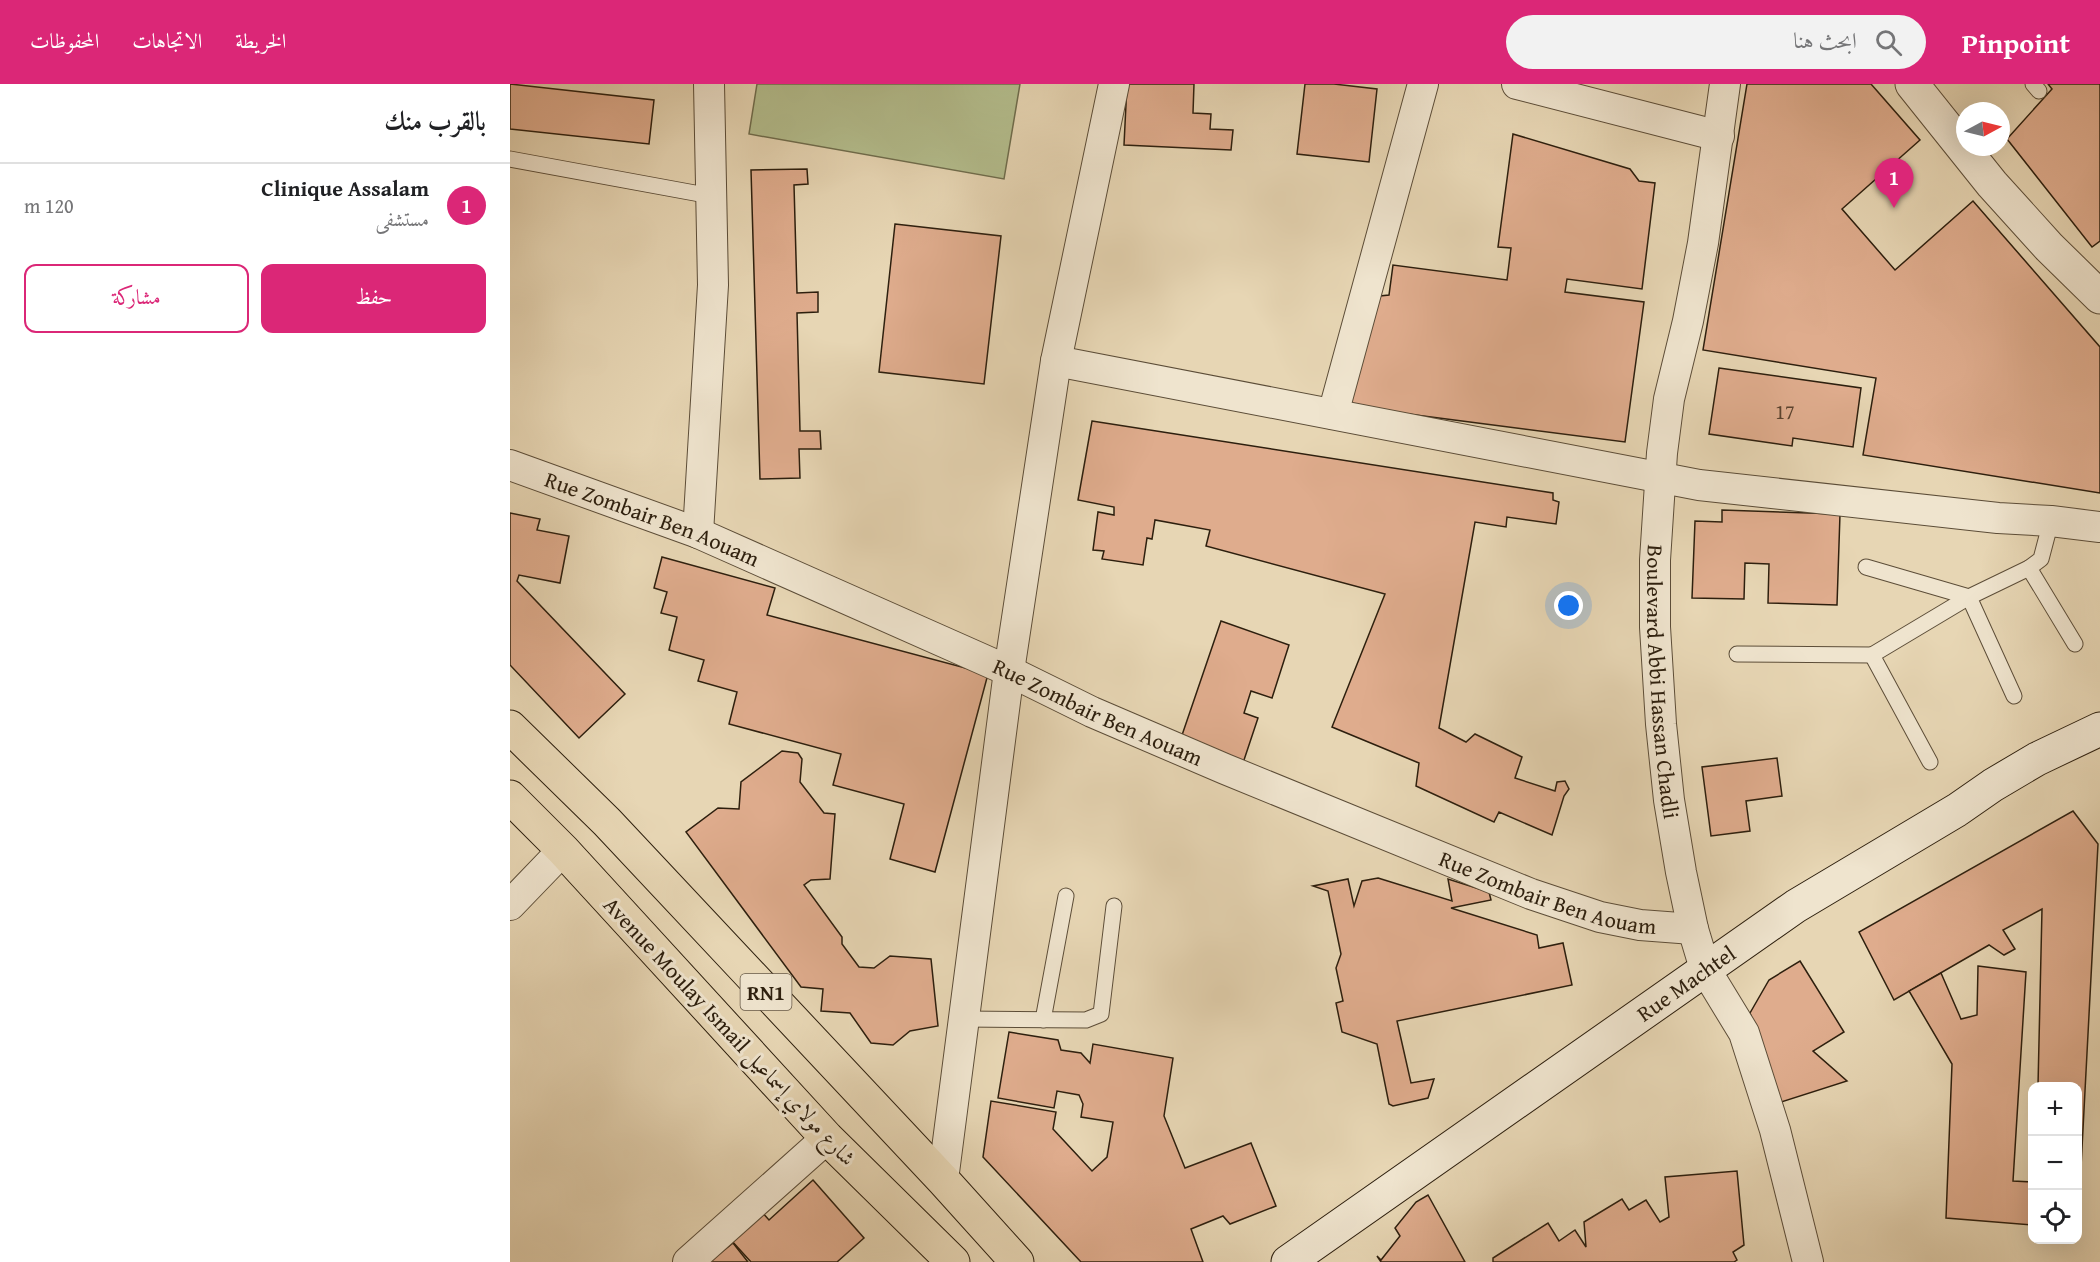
<!DOCTYPE html>
<html lang="ar">
<meta charset="utf-8">
<style>
:root{--surface:#fff;--page:#f2f2f2;--text:#202124;--muted:#757577;--line:#e0e0e0;--accent:#db2777}
body{margin:0;font-family:"Gentium Book Plus",Amiri,serif;background:var(--page);color:var(--text);direction:rtl}
.controls{position:absolute;right:18px;bottom:18px;display:grid;overflow:hidden;border-radius:12px;box-shadow:0 6px 24px #0002}
.controls button{width:54px;height:54px;display:grid;place-items:center;padding:0;border:0;border-bottom:2px solid var(--line);background:var(--surface);color:var(--text);font:30px sans-serif}
.compass{position:absolute;left:1446px;top:18px;width:54px;height:54px;border-radius:50%;background:var(--surface);box-shadow:0 6px 24px #0002;rotate:83deg}
.you{position:absolute;left:1059px;top:522px;width:21px;height:21px;margin:-15px;border:4px solid #fff;border-radius:50%;background:#1a73e8;box-shadow:0 0 0 9px #1a73e833}
.badge{display:grid;place-items:center;width:39px;height:39px;border-radius:50%;background:var(--accent);color:#fff;font-size:20px;font-weight:700}
.pin{position:absolute;translate:-50% -50px;filter:drop-shadow(0 2px 3px #0008)}
.pin::after{content:'';position:absolute;top:32px;width:21px;height:18px;background:inherit;clip-path:polygon(0 0,100% 0,50% 100%)}
.list{margin:0;padding:0;list-style:none}
h2{display:flex;justify-content:space-between;align-items:center;height:78px;margin:0;padding:0 24px;font-size:26px}
h2 small{font-size:20px;font-weight:400;color:var(--muted)}
.list li{display:grid;grid-template-columns:39px 1fr auto;gap:18px;align-items:center;box-sizing:border-box;height:84px;padding:0 24px;border-top:2px solid var(--line)}
.list b{display:block;font-size:22px;white-space:nowrap}
.list p{margin:0;font-size:20px;white-space:nowrap;color:var(--muted)}
.list em{font-size:20px;font-style:normal;color:var(--muted)}
.actions{display:flex;gap:12px;padding:18px 24px}
.actions a{flex:1;padding:14px 0;border:2px solid var(--accent);border-radius:12px;text-align:center;font-size:21px;color:var(--accent)}
.actions .main{background:var(--accent);color:#fff}
.icon{flex:none;width:33px;height:33px;fill:none;stroke:currentColor;stroke-width:2;stroke-linecap:round;stroke-linejoin:round}
.map{position:relative;flex:none;width:1590px;height:1178px;overflow:hidden;direction:ltr}
header{display:flex;align-items:center;gap:36px;box-sizing:border-box;height:84px;padding:0 30px;background:var(--accent);color:#fff}
header strong{font-size:28px}
nav{display:flex;gap:33px;margin-inline-start:auto;font-size:21px}
.search{width:420px;height:54px;background:var(--page);display:flex;align-items:center;gap:15px;box-sizing:border-box;padding:0 21px;border-radius:33px;color:var(--muted);font-size:22px}
main{display:flex}
aside{flex:1;background:var(--surface)}
.map>svg:first-child{display:block}
</style>
<header>
<strong>Pinpoint</strong>
<div class="search"><svg class="icon" aria-label="search" viewBox="0 0 24 24"><circle cx="10" cy="10" r="6"/><path d="M15 15l6 6"/></svg>ابحث هنا</div>
<nav><a>الخريطة</a><a>الاتجاهات</a><a>المحفوظات</a></nav>
</header>
<main>
<div class="map">
<svg width="1590" height="1178" viewBox="0 0 1590 1178">
<rect width="100%" height="100%" fill="#e7d6b4"/>
<filter id="stains"><feTurbulence type="fractalNoise" baseFrequency=".00333" numOctaves="4"/><feColorMatrix values="0 0 0 0 .2 0 0 0 0 .09 0 0 0 0 .02 0 0 0 .5 -.17"/></filter>
<radialGradient id="worn" r=".72"><stop offset=".6" stop-color="#630" stop-opacity="0"/><stop offset="1" stop-color="#630" stop-opacity=".3"/></radialGradient>
<!-- green -->
<polygon fill="#b4be8e" stroke="#706e4e" stroke-width="1.5" points="247,0 510,0 494,95 239,50"/>
<!-- building -->
<g fill="#dfac8d" stroke="#2d1f0e" stroke-width="1.5">
<polygon points="0,0 144,16 139,60 0,45"/>
<polygon points="617,0 684,0 683,29 701,30 700,45 723,46 721,66 614,61"/>
<polygon points="795,0 824,0 867,5 859,78 787,70"/>
<polygon points="1237,0 1361,0 1410,56 1332,125 1385,186 1463,117 1590,263 1590,409 1353,371 1366,294 1193,266"/>
<polygon points="1538,0 1590,0 1590,157 1582,163 1497,55 1542,5"/>
<polygon points="1003,50 1120,85 1129,97 1145,99 1132,205 1057,195 1055,208 1134,218 1115,358 836,322 860,213 879,211 883,181 997,196 1001,164 988,163"/>
<polygon points="297,85 298,100 284,101 287,209 308,208 308,228 287,229 290,347 310,347 311,365 289,365 290,394 250,395 241,86"/>
<polygon points="385,140 491,152 474,300 369,288"/>
<polygon points="1209,284 1351,304 1343,363 1283,354 1282,362 1199,350"/>
<polygon points="582,337 1043,409 1043,416 1049,418 1046,440 997,433 996,443 965,438 929,644 956,658 965,650 1012,673 1005,694 1045,707 1047,698 1055,697 1059,705 1054,712 1042,751 989,728 984,738 906,702 909,679 822,643 875,510 696,462 700,446 645,436 642,455 637,454 633,481 592,475 594,467 583,466 588,428 604,431 604,423 568,416"/>
<polygon points="1212,426 1330,430 1327,521 1258,519 1259,480 1235,479 1234,515 1182,514 1185,437 1212,438"/>
<polygon points="0,429 30,435 27,446 59,452 50,499 9,491 7,497 115,610 69,654 0,581"/>
<polygon points="152,473 265,504 257,531 478,590 425,788 380,775 394,720 323,701 331,670 219,640 227,608 188,597 194,576 159,566 167,533 151,529 157,508 144,504"/>
<polygon points="711,537 779,561 762,614 741,607 734,629 748,634 733,679 670,657"/>
<polygon points="272,667 288,669 292,675 290,698 314,729 325,730 320,795 301,796 294,801 332,853 332,860 349,883 364,884 380,872 421,875 428,942 400,947 383,961 361,959 340,929 311,927 313,905 291,903 176,748 208,724 229,725 231,698"/>
<polygon points="1267,674 1272,712 1236,717 1240,747 1201,752 1192,683"/>
<polygon points="1563,727 1588,760 1568,1140 1568,1002 1528,1002 1532,825 1493,846 1505,865 1494,871 1479,861 1384,916 1349,848"/>
<polygon points="868,794 942,817 938,795 979,808 981,816 941,824 1027,851 1029,864 1053,859 1062,901 887,937 901,999 924,995 918,1014 883,1022 879,1020 867,960 832,948 826,919 833,917 826,884 831,870 818,807 803,802 838,795 844,822 852,797"/>
<polygon points="1290,877 1334,948 1303,967 1337,997 1268,1019 1240,929 1259,896"/>
<polygon points="1468,882 1516,888 1503,1097 1522,1098 1522,1141 1436,1134 1442,980 1399,907 1431,889 1451,935 1467,931"/>
<polygon points="499,948 548,956 551,966 571,969 580,979 583,960 663,974 654,1032 675,1084 741,1059 766,1122 720,1140 713,1132 681,1145 693,1178 571,1178 473,1073 481,1017 546,1028 543,1045 582,1087 597,1073 603,1038 571,1033 573,1020 569,1011 547,1007 544,1024 488,1014"/>
<polygon points="1227,1087 1234,1161 1223,1168 1227,1176 1224,1178 983,1178 983,1174 1038,1139 1049,1157 1065,1146 1076,1163 1074,1138 1112,1115 1119,1126 1136,1116 1150,1138 1159,1133 1155,1093"/>
<polygon points="303,1096 354,1154 327,1178 241,1178 221,1156 252,1128 259,1136"/>
<polygon points="918,1111 955,1178 871,1178 867,1172 871,1176 890,1152 885,1144 906,1118"/>
<polygon points="223,1159 238,1178 199,1178"/>
</g>
<g fill="none" stroke-linecap="round" stroke-linejoin="round">
<!-- service casing -->
<g stroke="#5c4d38" stroke-width="17">
<g id="service">
<polyline points="1523,0 1529,7"/>
<polyline points="0,75 201,112"/>
<polyline points="1356,483 1459,513 1504,612"/>
<polyline points="1519,484 1565,560"/>
<polyline points="1227,570 1362,571"/>
<polyline points="1420,678 1362,571 1459,513 1519,484 1531,475 1541,437"/>
<polyline points="453,935 576,936 591,930 604,822"/>
<polyline points="533,936 556,812"/>
</g>
</g>
<!-- minor casing -->
<g stroke="#5c4d38" stroke-width="32">
<g id="minor">
<polyline points="1007,0 1209,52"/>
<path id="s1" d="M 1215,0 L 1193,159 L 1178,237 L 1159,315 L 1152,369 L 1145,476 L 1145,543 L 1151,640 L 1159,716 L 1171,788 L 1183,845 L 1195,885 L 1234,949 L 1265,1046 L 1298,1178"/>
<polyline points="546,277 1189,401 1488,434 1541,437 1590,443"/>
<polyline points="823,330 913,0"/>
<path id="s2" d="M 0,381 L 188,449 L 499,587 L 582,628 L 715,685 L 1021,810 L 1090,833 L 1130,841 L 1183,845"/>
<polyline points="188,449 203,201 199,0"/>
<polyline points="0,821 53,766"/>
<polyline points="433,1096 499,587 546,277 604,0"/>
<polyline points="178,1178 317,1054"/>
</g>
</g>
<!-- tertiary casing -->
<g stroke="#5c4d38" stroke-width="35">
<polyline id="tertiary" points="1402,0 1482,100 1539,163 1590,213"/>
</g>
<!-- secondary casing -->
<g stroke="#2d1f0e" stroke-width="35">
<g id="secondary">
<path id="s3" d="M 778,1178 L 1286,822 L 1447,726 L 1483,701 L 1527,675 L 1590,645"/>
</g>
</g>
<!-- trunk casing -->
<g stroke="#2d1f0e" stroke-width="35">
<g id="trunk">
<polyline points="0,643 97,738 433,1096 507,1178"/>
<polyline points="0,713 53,766 317,1054 443,1178"/>
</g>
</g>
<!-- service -->
<use href="#service" stroke="#efe4ce" stroke-width="15"/>
<!-- minor -->
<use href="#minor" stroke="#efe4ce" stroke-width="30"/>
<!-- tertiary -->
<use href="#tertiary" stroke="#efe4ce" stroke-width="33"/>
<!-- secondary -->
<use href="#secondary" stroke="#efe4ce" stroke-width="33"/>
<!-- trunk -->
<use href="#trunk" stroke="#e7d6b4" stroke-width="33"/>
</g>
<g text-anchor="middle" dominant-baseline="central" stroke-width="6" stroke-linejoin="round" paint-order="stroke">
<!-- number labels -->
<g font-size="20" fill="#5a422e">
<text x="1275" y="327">17</text>
</g>
<!-- shield labels -->
<rect fill="#efe4ce" stroke="#675a48" stroke-width="1.5" x="230.5" y="890" width="51" height="36" rx="4.5"/>
<g font-size="21" font-weight="bold" fill="#2d1f0e">
<text x="256" y="908">RN1</text>
</g>
<!-- street labels -->
<g font-size="22" fill="#2d1f0e" stroke="#efe4ce">
<text stroke="none"><textPath href="#s2" startOffset="152">Rue Zombair Ben Aouam</textPath></text>
<text stroke="none"><textPath href="#s1" startOffset="604">Boulevard Abbi Hassan Chadli</textPath></text>
<text stroke="none"><textPath href="#s2" startOffset="638">Rue Zombair Ben Aouam</textPath></text>
<text stroke="none"><textPath href="#s2" startOffset="1124">Rue Zombair Ben Aouam</textPath></text>
<text stroke="none"><textPath href="#s3" startOffset="486">Rue Machtel</textPath></text>
<text transform="translate(220 947) rotate(47)">Avenue Moulay Ismail شارع مولاي إسماعيل</text>
</g>
</g>
<rect width="100%" height="100%" filter="url(#stains)"/>
<rect width="100%" height="100%" fill="url(#worn)"/>
</svg>
<div class="controls">
<button>+</button>
<button>−</button>
<button><svg class="icon" aria-label="locate" viewBox="0 0 24 24"><circle cx="12" cy="12" r="6"/><path d="M12 2v4M12 18v4M2 12h4M18 12h4"/></svg></button>
</div>
<svg class="compass" viewBox="-18 -18 36 36"><path d="M0-13l5 13h-10z" fill="#e53935"/><path d="M0 13l5-13h-10z" fill="#757577"/></svg>
<div class="you"></div>
<div class="pin badge" style="left:1384px;top:124px">1</div>
</div>
<aside>
<h2>بالقرب منك<small></small></h2>
<ul class="list">
<li><span class="badge">1</span><div><b>Clinique Assalam</b><p>مستشفى</p></div><em>120 m</em></li>
</ul>
<div class="actions"><a class="main">حفظ</a><a>مشاركة</a></div>
</aside>
</main>
